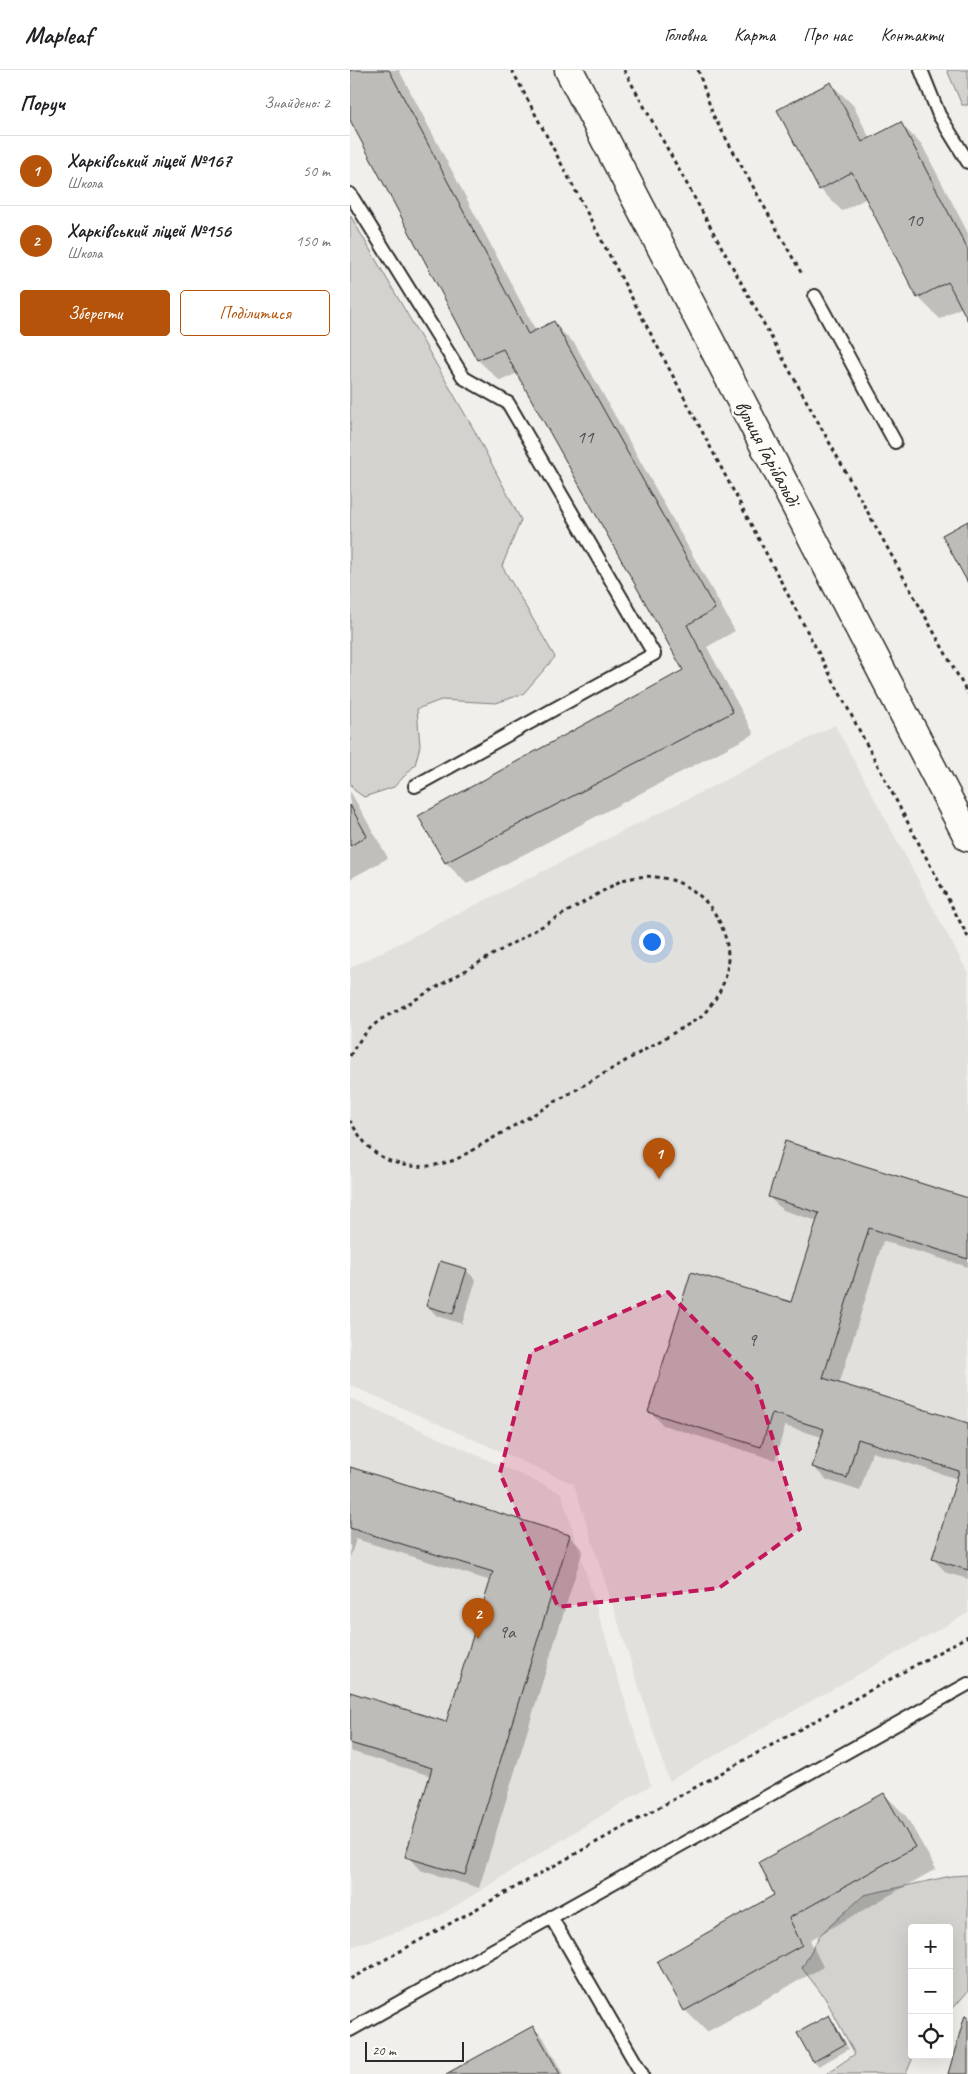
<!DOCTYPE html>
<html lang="uk">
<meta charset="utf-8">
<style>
:root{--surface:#fff;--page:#f2f2f2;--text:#202124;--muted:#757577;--line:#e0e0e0;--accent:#b45309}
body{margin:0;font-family:Caveat,sans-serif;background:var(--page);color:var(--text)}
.controls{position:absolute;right:15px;bottom:15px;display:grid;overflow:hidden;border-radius:5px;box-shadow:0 5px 20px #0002}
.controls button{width:45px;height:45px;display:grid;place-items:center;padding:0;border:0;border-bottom:1px solid var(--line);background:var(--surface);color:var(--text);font:25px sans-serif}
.scale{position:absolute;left:15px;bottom:12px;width:99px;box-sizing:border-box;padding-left:5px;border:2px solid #2b2b2b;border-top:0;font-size:14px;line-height:18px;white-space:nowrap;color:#2b2b2b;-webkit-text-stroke:4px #fdfcf7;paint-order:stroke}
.you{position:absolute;left:301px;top:871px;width:18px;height:18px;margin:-12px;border:4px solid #fff;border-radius:50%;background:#1a73e8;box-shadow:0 0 0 8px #1a73e833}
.badge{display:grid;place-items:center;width:32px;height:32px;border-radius:50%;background:var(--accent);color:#fff;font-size:16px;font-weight:700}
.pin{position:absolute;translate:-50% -41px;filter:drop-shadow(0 1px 2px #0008)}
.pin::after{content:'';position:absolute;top:26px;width:18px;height:15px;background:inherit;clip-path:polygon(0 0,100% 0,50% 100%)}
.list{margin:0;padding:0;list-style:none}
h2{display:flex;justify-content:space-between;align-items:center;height:65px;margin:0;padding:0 20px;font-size:21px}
h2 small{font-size:16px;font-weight:400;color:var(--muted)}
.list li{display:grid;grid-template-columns:32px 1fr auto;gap:15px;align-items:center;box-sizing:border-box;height:70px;padding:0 20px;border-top:1px solid var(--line)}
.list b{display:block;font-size:19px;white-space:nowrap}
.list p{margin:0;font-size:16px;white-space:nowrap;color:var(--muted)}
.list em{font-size:16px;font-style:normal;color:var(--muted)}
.actions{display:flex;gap:10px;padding:15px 20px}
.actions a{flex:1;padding:11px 0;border:1px solid var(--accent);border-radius:5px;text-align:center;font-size:18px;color:var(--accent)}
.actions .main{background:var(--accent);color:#fff}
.icon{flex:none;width:28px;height:28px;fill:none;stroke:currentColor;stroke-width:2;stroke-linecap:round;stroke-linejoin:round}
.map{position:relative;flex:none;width:618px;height:2004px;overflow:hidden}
header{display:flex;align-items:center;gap:30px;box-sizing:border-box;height:70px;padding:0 25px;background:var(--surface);border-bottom:1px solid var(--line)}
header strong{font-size:24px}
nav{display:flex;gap:28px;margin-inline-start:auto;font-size:18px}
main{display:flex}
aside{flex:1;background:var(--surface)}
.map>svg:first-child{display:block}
</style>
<header>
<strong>Mapleaf</strong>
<nav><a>Головна</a><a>Карта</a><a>Про нас</a><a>Контакти</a></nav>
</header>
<main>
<aside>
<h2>Поруч<small>Знайдено: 2</small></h2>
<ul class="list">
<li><span class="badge">1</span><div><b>Харківський ліцей №167</b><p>Школа</p></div><em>50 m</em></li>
<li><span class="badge">2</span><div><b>Харківський ліцей №156</b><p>Школа</p></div><em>150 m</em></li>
</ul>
<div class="actions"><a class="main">Зберегти</a><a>Поділитися</a></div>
</aside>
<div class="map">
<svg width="618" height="2004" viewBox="0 0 618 2004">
<rect width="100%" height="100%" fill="#f0efeb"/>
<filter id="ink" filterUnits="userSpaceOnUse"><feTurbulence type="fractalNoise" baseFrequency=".02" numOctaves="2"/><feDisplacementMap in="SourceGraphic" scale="10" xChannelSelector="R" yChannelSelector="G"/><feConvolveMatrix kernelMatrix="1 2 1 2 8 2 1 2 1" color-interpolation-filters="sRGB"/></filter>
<g filter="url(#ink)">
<!-- built -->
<g fill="#e1e0dc">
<polygon points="485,655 618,903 618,1543 319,1711 224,1414 0,1315 0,898"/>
<polygon points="0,1328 211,1423 301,1715 81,1851 0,1877"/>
</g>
<!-- green -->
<g fill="#d3d2cf" stroke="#7f7e7d">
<polygon points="597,0 618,0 618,35 612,35"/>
<polygon points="0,145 123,358 171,450 152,496 205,587 173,624 146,633 91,630 67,639 70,676 65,695 44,717 14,727 4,720 0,713"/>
<polygon points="618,1805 618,1921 599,1943 599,1858 562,1858 562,1985 564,1985 556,2004 476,2004 505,1984 475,1928 452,1898 470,1865 514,1825 601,1806"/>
</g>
<!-- shadow -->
<g fill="#0003">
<polygon points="0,0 49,0 186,261 203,253 225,274 385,561 357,577 404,664 117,814 96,793 335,601 168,303 150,311 128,290 0,48"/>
<polygon points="481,14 503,35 520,69 550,53 572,75 618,163 618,248 612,237 590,249 568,227 517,128 492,141 470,119"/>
<polygon points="0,721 38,788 0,809"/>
<polygon points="419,1127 618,1129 618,1197 533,1171 489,1315 618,1354 618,1509 597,1503 583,1489 608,1409 522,1382 510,1421 477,1410 463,1397 472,1367 435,1356 425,1390 313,1355 300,1341 441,1234 467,1151 433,1140"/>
<polygon points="116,1200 126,1210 112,1254 87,1246 77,1236"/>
<polygon points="0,1399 219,1466 233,1480 129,1818 70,1800 57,1786 81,1706 0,1681 0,1624 97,1653 141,1511 6,1469 0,1488"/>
<polygon points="534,1724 556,1746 586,1799 460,1870 473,1897 357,1962 335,1940"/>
<polygon points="479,1947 483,1951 499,1979 469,1996 464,1991"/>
<polygon points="183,1957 193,1967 213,2004 99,2004"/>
</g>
<!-- building -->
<g fill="#bdbcb8" stroke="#2b2b2b">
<polygon points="0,0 39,0 178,264 204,251 365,539 337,555 383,642 95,793 68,746 333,600 153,279 127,290 0,50"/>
<polygon points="481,12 512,72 551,52 618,180 618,251 598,212 567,228 502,102 469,120 427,40"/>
<polygon points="618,451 618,513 592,465"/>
<polygon points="0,735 17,766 0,776"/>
<polygon points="435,1071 618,1128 618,1189 519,1158 473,1308 618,1353 618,1500 582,1489 609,1401 508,1369 497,1408 462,1397 474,1359 422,1343 411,1377 298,1342 341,1202 441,1232 469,1143 418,1127"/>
<polygon points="90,1191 117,1199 103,1244 76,1236"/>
<polygon points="0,1397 220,1465 115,1805 55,1787 82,1698 0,1673 0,1622 96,1652 143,1502 0,1458"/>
<polygon points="534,1723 565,1777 439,1848 452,1875 334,1941 307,1891 424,1825 409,1792"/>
<polygon points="479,1945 495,1974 463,1992 447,1963"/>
<polygon points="615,1945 618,1946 618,2004 598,2004"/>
<polygon points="183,1956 210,2004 96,2004"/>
</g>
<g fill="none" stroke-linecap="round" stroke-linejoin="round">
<!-- service casing -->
<g stroke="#2b2b2b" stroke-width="16">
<g id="service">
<polyline points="571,0 589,45 618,92"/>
<polyline points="0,124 114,308 158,333 304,584 65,716"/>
<polyline points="465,226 545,372"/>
<polyline points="201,1847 292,2004"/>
<polyline points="0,1960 618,1614"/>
</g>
</g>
<!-- tertiary casing -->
<g stroke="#2b2b2b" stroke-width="31">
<polyline id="tertiary" points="219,0 618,767"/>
</g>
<!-- path -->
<g stroke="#2b2b2b" stroke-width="3" stroke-dasharray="4 4" stroke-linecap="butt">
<polyline points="162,0 618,867"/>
<polyline points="274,0 618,624"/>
<polyline points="348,0 363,45 453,206"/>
<path d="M 0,986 C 8,971 17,960 30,950 L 272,810 C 283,808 295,805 306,807 C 352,811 384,856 377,900 C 374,918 363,934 351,947 L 107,1089 C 77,1101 39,1100 16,1074 C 10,1067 5,1059 0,1051"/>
<polyline points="0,1909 618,1566"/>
</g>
<!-- service -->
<use href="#service" stroke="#fdfcf7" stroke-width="12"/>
<!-- tertiary -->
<use href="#tertiary" stroke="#fdfcf7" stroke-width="28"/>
</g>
</g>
<!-- marked area -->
<path fill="#c2185b" fill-opacity="0.2" stroke="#c2185b" stroke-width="4" stroke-dasharray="10 6" stroke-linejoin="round" d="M 318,1222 L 406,1313 L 450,1459 L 369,1518 L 208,1537 L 150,1403 L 181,1282 Z"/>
<g text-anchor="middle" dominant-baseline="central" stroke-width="5" stroke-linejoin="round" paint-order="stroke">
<!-- number labels -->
<g font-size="19" fill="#504f4e">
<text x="564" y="150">10</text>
<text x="235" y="367">11</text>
<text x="402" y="1270">9</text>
<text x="157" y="1562">9а</text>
</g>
<!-- street labels -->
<g font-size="21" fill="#2b2b2b" stroke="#fdfcf7">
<text transform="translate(418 383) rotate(62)">вулиця Гарібальді</text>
</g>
</g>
</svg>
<div class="controls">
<button>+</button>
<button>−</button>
<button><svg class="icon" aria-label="locate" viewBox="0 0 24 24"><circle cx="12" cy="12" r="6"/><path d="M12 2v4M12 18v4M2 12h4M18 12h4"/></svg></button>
</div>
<div class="scale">20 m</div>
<div class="you"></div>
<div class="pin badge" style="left:309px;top:1109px">1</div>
<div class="pin badge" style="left:128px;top:1569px">2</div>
</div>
</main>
